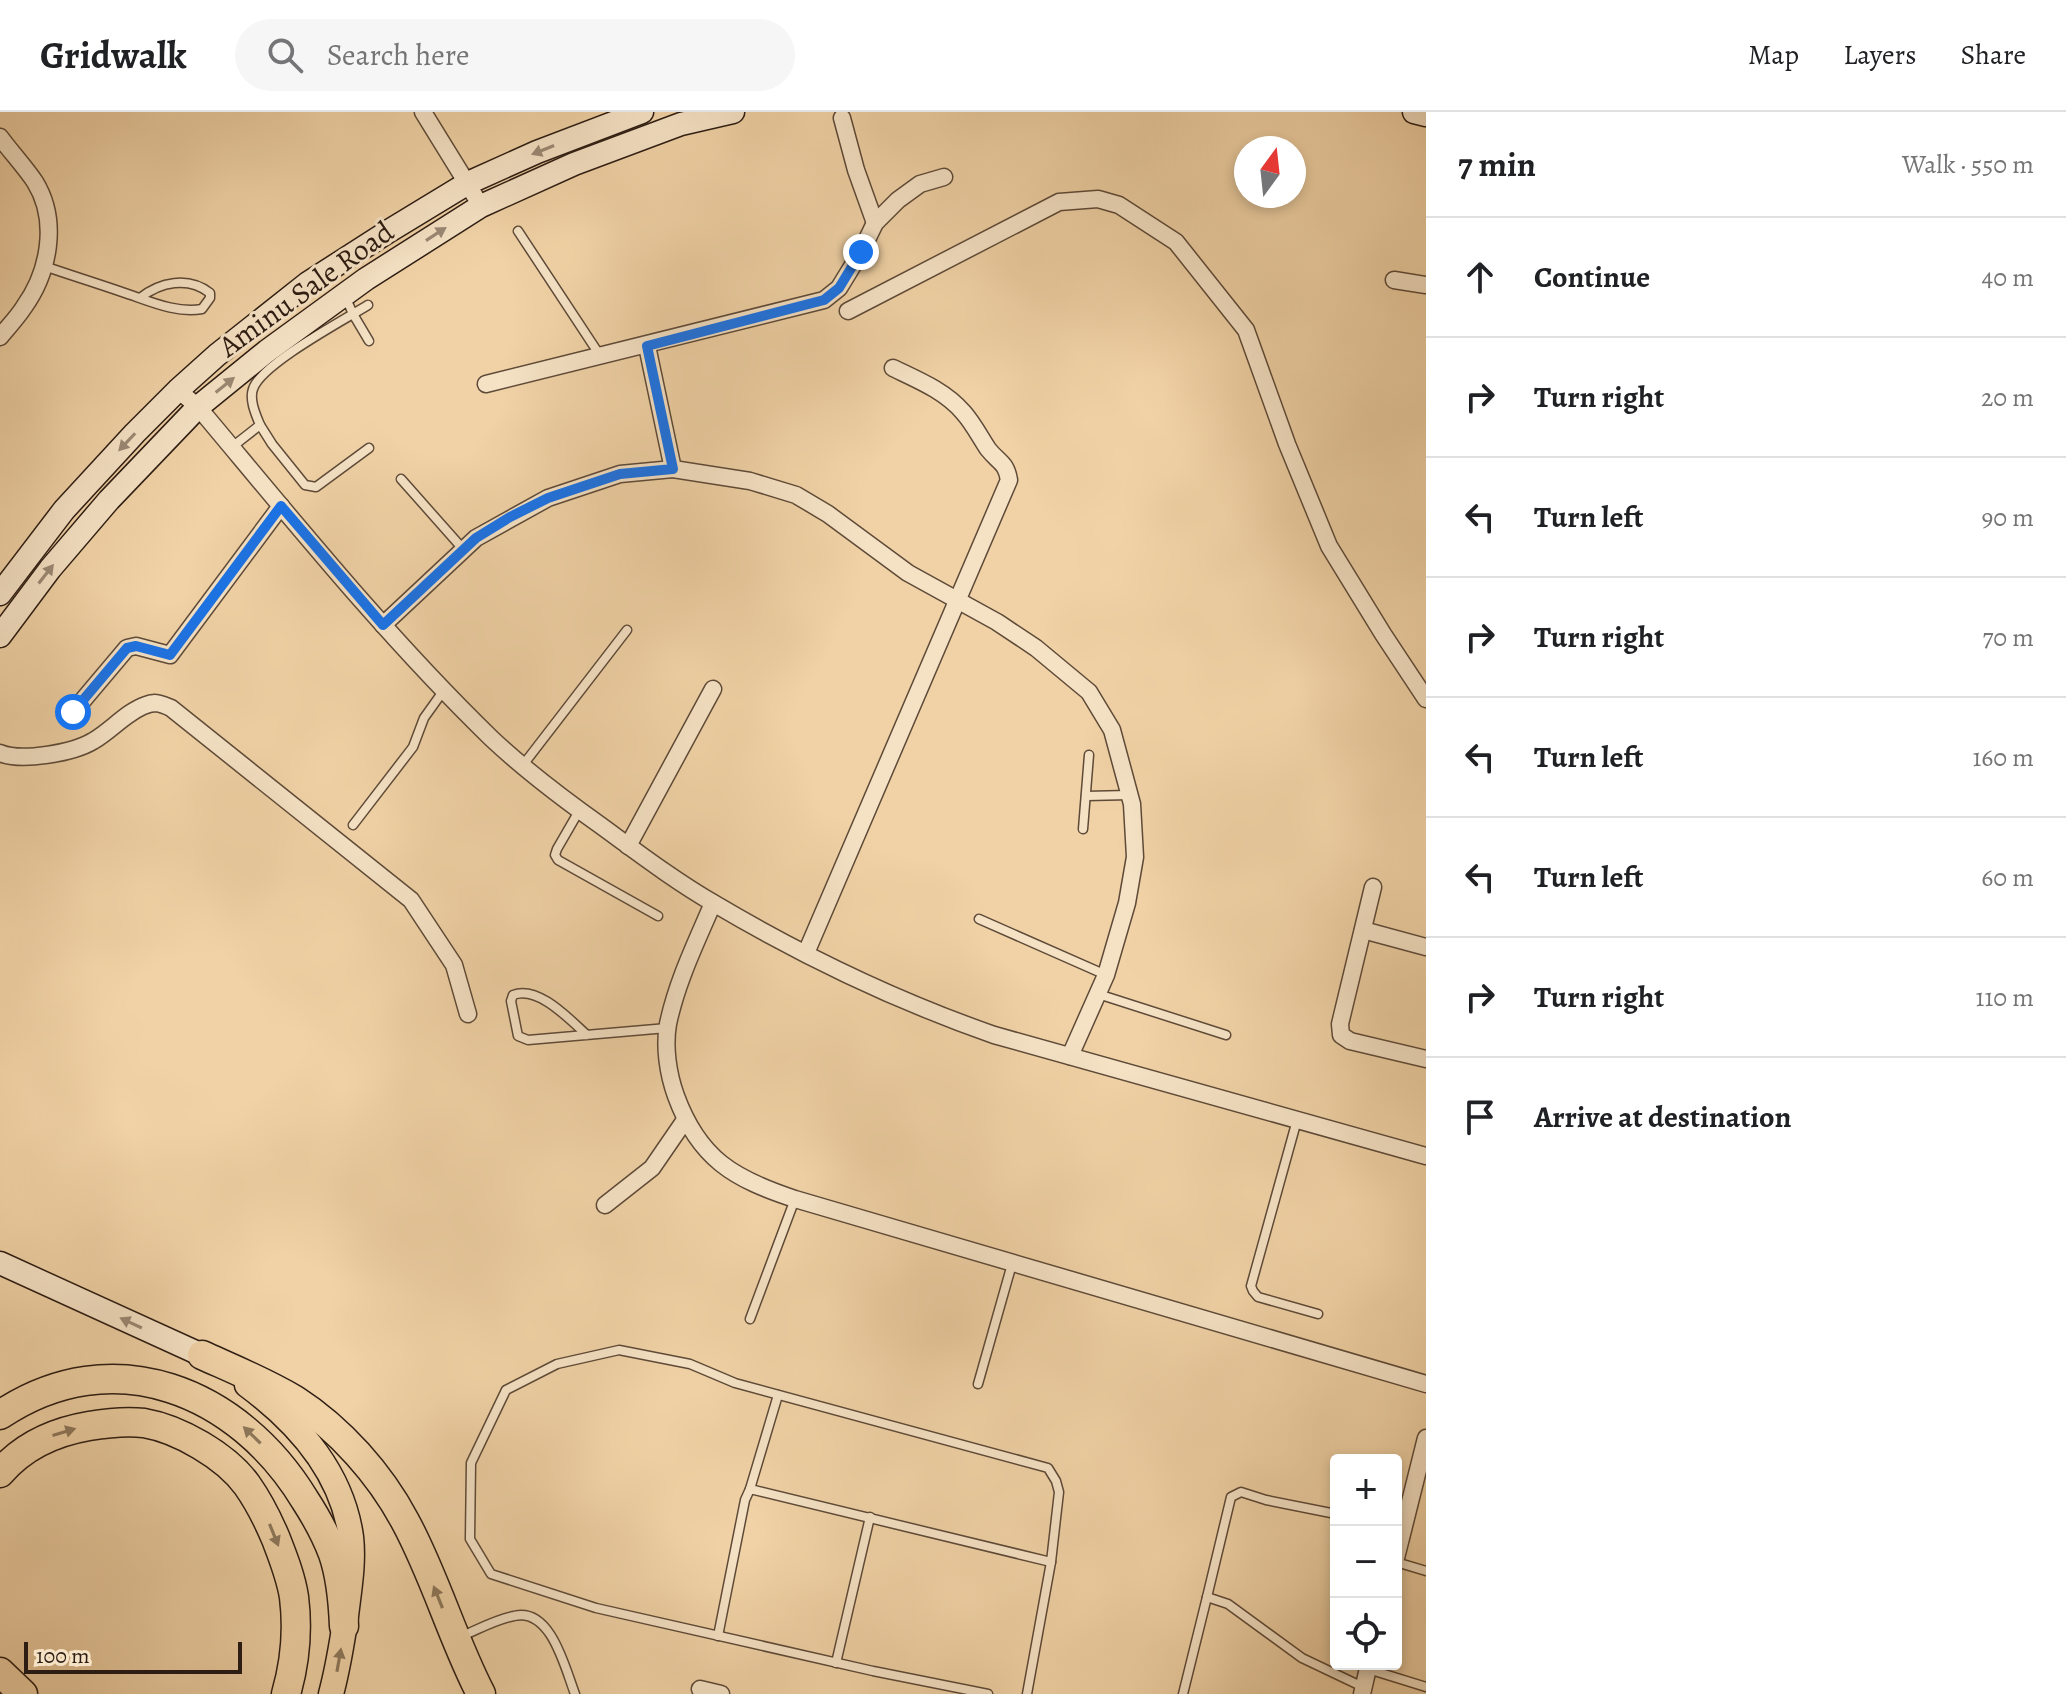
<!DOCTYPE html>
<meta charset="utf-8">
<style>
:root{--surface:#fff;--page:#f6f6f6;--text:#202124;--muted:#757577;--line:#e0e0e0}
body{margin:0;font-family:Alegreya,serif;background:var(--page);color:var(--text)}
.controls{position:absolute;right:24px;bottom:24px;display:grid;overflow:hidden;border-radius:8px;box-shadow:0 4px 12px #0003}
.controls button{width:72px;height:72px;display:grid;place-items:center;padding:0;border:0;border-bottom:2px solid var(--line);background:var(--surface);color:var(--text);font:40px sans-serif}
.compass{position:absolute;left:1234px;top:24px;width:72px;height:72px;border-radius:50%;background:var(--surface);box-shadow:0 4px 12px #0003;rotate:15deg}
.scale{position:absolute;left:24px;bottom:20px;width:218px;box-sizing:border-box;padding-left:8px;border:4px solid #2d1d13;border-top:0;font-size:22px;line-height:28px;white-space:nowrap;color:#2d1d13;-webkit-text-stroke:6px #f5e2c5;paint-order:stroke}
.stop{position:absolute;width:24px;height:24px;margin:-18px;border:6px solid #1a73e8;border-radius:50%;background:#fff}
.stop.end{background:#1a73e8;border-color:#fff;box-shadow:0 2px 8px #0008}
.list{margin:0;padding:0;list-style:none}
h2{display:flex;justify-content:space-between;align-items:center;height:104px;margin:0;padding:0 32px;font-size:34px}
h2 small{font-size:26px;font-weight:400;color:var(--muted)}
.list li{display:grid;grid-template-columns:52px 1fr auto;gap:24px;align-items:center;box-sizing:border-box;height:120px;padding:0 32px;border-top:2px solid var(--line)}
.list b{display:block;font-size:30px;white-space:nowrap}
.list em{font-size:26px;font-style:normal;color:var(--muted)}
.icon{flex:none;width:44px;height:44px;fill:none;stroke:currentColor;stroke-width:2;stroke-linecap:round;stroke-linejoin:round}
.map{position:relative;flex:none;width:1426px;height:1582px;overflow:hidden}
header{display:flex;align-items:center;gap:48px;box-sizing:border-box;height:112px;padding:0 40px;background:var(--surface);border-bottom:2px solid var(--line)}
header strong{font-size:38px}
nav{display:flex;gap:44px;margin-inline-start:auto;font-size:28px}
.search{width:560px;height:72px;background:var(--page);display:flex;align-items:center;gap:20px;box-sizing:border-box;padding:0 28px;border-radius:44px;color:var(--muted);font-size:30px}
main{display:flex}
aside{flex:1;background:var(--surface)}
.map>svg:first-child{display:block}
</style>
<header>
<strong>Gridwalk</strong>
<div class="search"><svg class="icon" aria-label="search" viewBox="0 0 24 24"><circle cx="10" cy="10" r="6"/><path d="M15 15l6 6"/></svg>Search here</div>
<nav><a>Map</a><a>Layers</a><a>Share</a></nav>
</header>
<main>
<div class="map">
<svg width="1426" height="1582" viewBox="0 0 1426 1582">
<rect width="100%" height="100%" fill="#f0d2a6"/>
<filter id="stains"><feTurbulence type="fractalNoise" baseFrequency=".0025" numOctaves="4"/><feColorMatrix values="0 0 0 0 .2 0 0 0 0 .09 0 0 0 0 .02 0 0 0 .5 -.17"/></filter>
<radialGradient id="worn" r=".72"><stop offset=".6" stop-color="#630" stop-opacity="0"/><stop offset="1" stop-color="#630" stop-opacity=".3"/></radialGradient>
<g fill="none" stroke-linecap="round" stroke-linejoin="round">
<!-- lane casing -->
<g stroke="#5e4a38" stroke-width="11">
<g id="lane">
<polyline points="518,119 601,245"/>
<path d="M 44,154 C 70,163 96,171 122,180 C 147,188 176,202 202,197 L 210,186 L 210,181 C 188,164 160,170 140,186"/>
<polyline points="345,184 353,202 369,229"/>
<polyline points="260,313 272,332 305,373 316,375 369,336"/>
<path d="M 232,335 L 260,313 C 256,303 249,288 253,277 C 261,252 344,208 368,193"/>
<polyline points="401,367 463,437"/>
<polyline points="523,653 627,518"/>
<polyline points="1086,684 1129,683"/>
<polyline points="579,699 557,737 555,743 558,748 658,804"/>
<polyline points="353,713 413,635 424,606 444,578"/>
<polyline points="1083,717 1089,643"/>
<polyline points="979,807 1106,863"/>
<polyline points="1098,882 1226,923"/>
<path d="M 587,923 C 569,907 538,873 513,883 L 511,889 L 518,924 L 528,928 L 667,916"/>
<polyline points="1297,1008 1251,1174 1253,1179 1258,1185 1318,1202"/>
<polyline points="750,1207 795,1087"/>
<polyline points="978,1272 1012,1152"/>
<polyline points="750,1377 778,1283"/>
<polyline points="1336,1402 1266,1388 1241,1380 1231,1385 1207,1485 1228,1492 1302,1546 1363,1575"/>
<polyline points="1396,1450 1426,1459"/>
<polyline points="718,1524 745,1388 750,1377 1051,1450"/>
<path d="M 460,1525 C 477,1518 496,1507 514,1504 C 551,1495 565,1556 575,1582"/>
<polyline points="836,1551 870,1405"/>
<polyline points="1368,1557 1426,1575"/>
<polyline points="988,1582 873,1559 596,1496 491,1462 470,1427 471,1351 506,1278 557,1252 619,1238 690,1252 735,1271 1048,1356 1056,1369 1059,1380 1051,1450 1027,1582"/>
<polyline points="1183,1582 1207,1485"/>
</g>
</g>
<!-- street casing -->
<g stroke="#5e4a38" stroke-width="19">
<g id="street">
<polyline points="423,0 481,94"/>
<polyline points="842,6 856,58 875,111"/>
<path d="M 0,25 C 11,40 25,55 35,70 C 59,109 49,160 24,195 C 17,206 8,215 0,225"/>
<polyline points="1394,168 1426,173"/>
<polyline points="848,199 1059,90 1098,87 1119,93 1176,130 1246,218 1287,332 1329,434 1383,522 1426,587"/>
<polyline points="647,234 673,357"/>
<polyline points="486,272 824,188 839,176 861,140 875,111 898,88 920,72 944,65"/>
<path d="M 178,278 L 198,295 C 292,407 385,523 491,626 C 525,658 562,686 600,713 C 637,740 675,769 715,792 C 803,844 897,889 994,923 L 1426,1044"/>
<polyline points="383,513 476,426 548,386 620,362 673,357 750,369 796,383 828,402 908,461 997,510 1036,536 1089,580 1112,618 1132,692 1135,745 1127,791 1106,863 1070,944"/>
<polyline points="73,600 127,536 136,534 170,543 281,394"/>
<path d="M 0,641 C 21,650 73,641 93,629 C 111,619 126,600 146,593 C 155,589 162,592 171,596 L 411,788 L 454,853 L 468,902"/>
<polyline points="628,734 713,577"/>
<polyline points="1373,775 1340,912 1341,923 1350,929 1426,947"/>
<path d="M 713,791 C 696,831 677,869 668,912 C 664,935 668,962 676,984 C 699,1047 734,1067 795,1087 L 1426,1272"/>
<polyline points="1363,818 1426,835"/>
<path d="M 806,841 L 1009,368 C 1006,350 999,351 988,337 C 980,325 973,311 963,300 C 945,279 918,268 893,256"/>
<polyline points="605,1093 652,1056 685,1008"/>
<polyline points="1396,1446 1426,1326"/>
<polyline points="700,1577 721,1582"/>
<polyline points="1362,1582 1369,1552"/>
</g>
</g>
<!-- secondary casing -->
<g stroke="#2d1d13" stroke-width="25">
<g id="secondary">
<polyline points="1414,0 1426,3"/>
<polyline points="0,482 64,398 135,321 178,278 217,243 308,171 389,119 468,71 537,40 642,0"/>
<polyline points="0,524 50,457 109,388 198,295 267,239 366,167 481,94 574,52 681,12 733,0"/>
<polyline points="0,1151 202,1243"/>
</g>
</g>
<!-- primary casing -->
<g stroke="#2d1d13" stroke-width="27">
<path id="primary" d="M 247,1273 C 297,1310 342,1360 351,1425 C 354,1451 349,1478 346,1504 C 342,1531 338,1556 331,1582"/>
</g>
<!-- highway casing -->
<g stroke="#2d1d13" stroke-width="31">
<g id="highway">
<path d="M 202,1243 C 233,1257 265,1270 295,1288 C 340,1317 380,1362 405,1409 C 435,1464 452,1526 481,1582"/>
<path d="M 0,1303 C 113,1227 239,1279 305,1388 C 316,1405 326,1423 333,1442 C 341,1465 343,1490 344,1514"/>
<path d="M 0,1361 C 23,1334 54,1320 89,1314 C 107,1311 126,1309 144,1311 C 179,1317 226,1344 247,1373 C 259,1390 268,1408 276,1427 C 283,1445 291,1465 294,1485 C 298,1517 295,1551 286,1582"/>
<polyline points="0,1560 23,1582"/>
</g>
</g>
<!-- lane -->
<use href="#lane" stroke="#f5e2c5" stroke-width="8"/>
<!-- street -->
<use href="#street" stroke="#f5e2c5" stroke-width="16"/>
<!-- secondary -->
<use href="#secondary" stroke="#f5e2c5" stroke-width="22"/>
<!-- primary -->
<use href="#primary" stroke="#f0d2a6" stroke-width="24"/>
<!-- highway -->
<use href="#highway" stroke="#f0d2a6" stroke-width="28"/>
</g>
<!-- one-way arrows -->
<defs><path id="oneway-solid" d="M-6-.8H1V-3.2L6.5 0L1 3.2V.8H-6Z" transform="scale(2)"/></defs>
<g fill="#9b8975">
<use href="#oneway-solid" transform="translate(543 38) rotate(158)"/>
<use href="#oneway-solid" transform="translate(436 122) rotate(-33)"/>
<use href="#oneway-solid" transform="translate(225 273) rotate(-39)"/>
<use href="#oneway-solid" transform="translate(127 330) rotate(133)"/>
<use href="#oneway-solid" transform="translate(46 462) rotate(-52)"/>
<use href="#oneway-solid" transform="translate(131 1211) rotate(-155)"/>
</g>
<g fill="#8e785c">
<use href="#oneway-solid" transform="translate(64 1320) rotate(-17)"/>
<use href="#oneway-solid" transform="translate(252 1323) rotate(-136)"/>
<use href="#oneway-solid" transform="translate(274 1423) rotate(68)"/>
<use href="#oneway-solid" transform="translate(438 1485) rotate(-112)"/>
<use href="#oneway-solid" transform="translate(339 1548) rotate(-80)"/>
</g>
<g fill="none" stroke-linecap="round" stroke-linejoin="round">
<!-- route -->
<polyline stroke="#1a73e8" stroke-width="10" points="73,600 127,536 136,534 170,543 281,394 383,513 476,426 510,405 548,386 620,362 673,357 647,234 824,188 839,176 861,140"/>
</g>
<g text-anchor="middle" dominant-baseline="central" stroke-width="6" stroke-linejoin="round" paint-order="stroke">
<!-- street labels -->
<g font-size="30" fill="#2d1d13" stroke="#f5e2c5">
<text transform="translate(306 177) rotate(-36)">Aminu Sale Road</text>
</g>
</g>
<rect width="100%" height="100%" filter="url(#stains)"/>
<rect width="100%" height="100%" fill="url(#worn)"/>
</svg>
<div class="controls">
<button>+</button>
<button>−</button>
<button><svg class="icon" aria-label="locate" viewBox="0 0 24 24"><circle cx="12" cy="12" r="6"/><path d="M12 2v4M12 18v4M2 12h4M18 12h4"/></svg></button>
</div>
<svg class="compass" viewBox="-18 -18 36 36"><path d="M0-13l5 13h-10z" fill="#e53935"/><path d="M0 13l5-13h-10z" fill="#757577"/></svg>
<div class="scale">100 m</div>
<div class="stop" style="left:73px;top:600px"></div>
<div class="stop end" style="left:861px;top:140px"></div>
</div>
<aside>
<h2>7 min<small>Walk · 550 m</small></h2>
<ul class="list">
<li><svg class="icon" aria-label="ahead" viewBox="0 0 24 24"><path d="M12 20V5M6 11l6-6 6 6"/></svg><div><b>Continue</b></div><em>40 m</em></li>
<li><svg class="icon" aria-label="right" viewBox="0 0 24 24"><path d="M7 20v-9h11M14 6l5 5-5 5"/></svg><div><b>Turn right</b></div><em>20 m</em></li>
<li><svg class="icon" aria-label="left" viewBox="0 0 24 24"><path d="M17 20v-9H6M10 6l-5 5 5 5"/></svg><div><b>Turn left</b></div><em>90 m</em></li>
<li><svg class="icon" aria-label="right" viewBox="0 0 24 24"><path d="M7 20v-9h11M14 6l5 5-5 5"/></svg><div><b>Turn right</b></div><em>70 m</em></li>
<li><svg class="icon" aria-label="left" viewBox="0 0 24 24"><path d="M17 20v-9H6M10 6l-5 5 5 5"/></svg><div><b>Turn left</b></div><em>160 m</em></li>
<li><svg class="icon" aria-label="left" viewBox="0 0 24 24"><path d="M17 20v-9H6M10 6l-5 5 5 5"/></svg><div><b>Turn left</b></div><em>60 m</em></li>
<li><svg class="icon" aria-label="right" viewBox="0 0 24 24"><path d="M7 20v-9h11M14 6l5 5-5 5"/></svg><div><b>Turn right</b></div><em>110 m</em></li>
<li><svg class="icon" aria-label="arrive" viewBox="0 0 24 24"><path d="M6 21V4h12l-3 4 3 4H6"/></svg><div><b>Arrive at destination</b></div></li>
</ul>
</aside>
</main>
